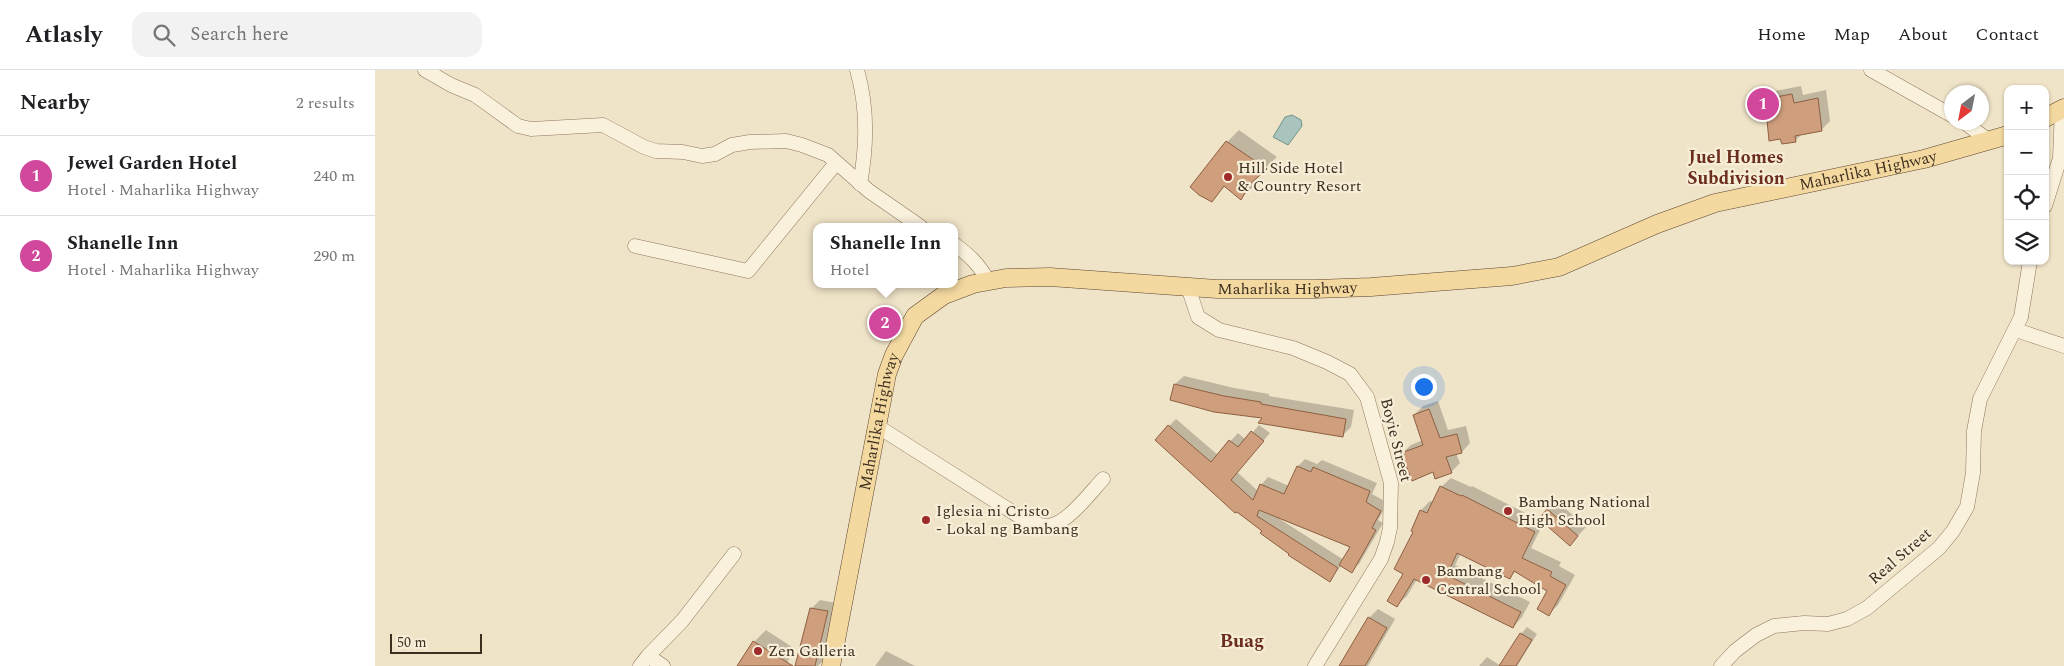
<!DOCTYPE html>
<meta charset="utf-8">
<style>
:root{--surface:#fff;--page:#f2f2f2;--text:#202124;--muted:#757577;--line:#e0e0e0;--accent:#9e2a2b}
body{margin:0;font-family:Spectral,serif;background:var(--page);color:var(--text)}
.controls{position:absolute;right:15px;top:15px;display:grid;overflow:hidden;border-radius:10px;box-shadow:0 1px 4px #0004}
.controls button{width:45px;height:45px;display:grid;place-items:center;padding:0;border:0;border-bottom:1px solid var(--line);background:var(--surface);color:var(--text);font:25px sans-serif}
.compass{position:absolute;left:1569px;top:15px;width:45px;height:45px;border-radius:50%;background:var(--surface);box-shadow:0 1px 4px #0004;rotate:212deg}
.scale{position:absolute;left:15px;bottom:12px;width:92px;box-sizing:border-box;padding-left:5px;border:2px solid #3d2e20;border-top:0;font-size:14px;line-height:18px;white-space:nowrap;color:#3d2e20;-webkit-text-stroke:4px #f7eed8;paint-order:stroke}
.you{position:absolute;left:1048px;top:316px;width:18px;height:18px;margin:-12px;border:4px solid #fff;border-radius:50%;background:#1a73e8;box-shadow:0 0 0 8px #1a73e833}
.badge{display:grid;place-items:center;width:32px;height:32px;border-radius:50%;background:var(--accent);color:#fff;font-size:16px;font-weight:700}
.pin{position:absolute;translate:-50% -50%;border:2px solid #fff;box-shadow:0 1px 5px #0006}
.popup{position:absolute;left:438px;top:153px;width:145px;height:65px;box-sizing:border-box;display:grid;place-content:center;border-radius:10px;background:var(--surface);filter:drop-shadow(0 1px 4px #0005);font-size:16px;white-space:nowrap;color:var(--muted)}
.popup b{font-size:19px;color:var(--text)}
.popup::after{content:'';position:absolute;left:50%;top:100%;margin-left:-10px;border:10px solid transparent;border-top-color:var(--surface)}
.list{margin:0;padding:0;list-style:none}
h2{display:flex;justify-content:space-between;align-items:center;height:65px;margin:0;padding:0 20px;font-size:21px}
h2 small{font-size:16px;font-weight:400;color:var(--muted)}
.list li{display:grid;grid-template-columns:32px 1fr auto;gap:15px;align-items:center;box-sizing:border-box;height:80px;padding:0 20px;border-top:1px solid var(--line)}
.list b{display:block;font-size:19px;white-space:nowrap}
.list p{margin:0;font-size:16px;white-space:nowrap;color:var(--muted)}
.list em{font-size:16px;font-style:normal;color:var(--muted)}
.icon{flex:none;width:28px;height:28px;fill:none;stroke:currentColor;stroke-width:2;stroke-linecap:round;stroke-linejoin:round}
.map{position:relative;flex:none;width:1689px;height:596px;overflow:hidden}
header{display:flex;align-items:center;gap:30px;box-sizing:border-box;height:70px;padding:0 25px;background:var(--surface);border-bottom:1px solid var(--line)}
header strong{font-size:24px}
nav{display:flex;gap:28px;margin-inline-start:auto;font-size:18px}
.search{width:350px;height:45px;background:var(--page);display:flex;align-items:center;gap:12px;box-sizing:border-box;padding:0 18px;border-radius:15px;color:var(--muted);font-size:19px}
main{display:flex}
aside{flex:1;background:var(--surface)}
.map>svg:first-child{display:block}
</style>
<header>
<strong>Atlasly</strong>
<div class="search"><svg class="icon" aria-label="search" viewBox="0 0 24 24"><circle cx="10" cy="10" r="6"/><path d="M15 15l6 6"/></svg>Search here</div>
<nav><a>Home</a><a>Map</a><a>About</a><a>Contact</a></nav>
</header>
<main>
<aside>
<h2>Nearby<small>2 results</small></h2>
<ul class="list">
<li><span class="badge" style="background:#d1479c">1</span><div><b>Jewel Garden Hotel</b><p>Hotel · Maharlika Highway</p></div><em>240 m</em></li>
<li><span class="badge" style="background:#d1479c">2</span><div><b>Shanelle Inn</b><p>Hotel · Maharlika Highway</p></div><em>290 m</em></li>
</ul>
</aside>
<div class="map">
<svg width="1689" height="596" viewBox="0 0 1689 596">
<rect width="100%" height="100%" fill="#f0e4c8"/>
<!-- water -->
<polygon fill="#a9c4bc" stroke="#6f938a" points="917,45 926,50 927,56 913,75 898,67 910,47"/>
<!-- shadow -->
<g fill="#0003" fill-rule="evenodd">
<polygon points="1426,16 1428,25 1451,20 1455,51 1446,60 1428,63 1420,71 1391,30 1400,21"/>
<polygon points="864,60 902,87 885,103 878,117 866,128 850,116 837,130 852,72"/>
<polygon points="809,306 859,318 894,324 894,326 979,340 976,357 967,366 889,347 800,314"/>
<polygon points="1063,331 1073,360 1091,356 1095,373 1087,382 1081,383 1085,393 1076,402 1059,401 1027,383 1036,375 1048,370 1039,345 1048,336"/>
<path d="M 801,349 L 843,385 L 863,363 L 871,370 L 884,355 L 895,363 L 862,402 L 883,421 L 886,415 L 893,407 L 914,416 L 923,396 L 930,389 L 942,394 L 947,390 L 1002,413 L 997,424 L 1013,433 L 1003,450 L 1008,453 L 984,494 L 976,501 L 967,495 L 954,510 L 915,484 L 889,461 L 861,442 L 794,356 ZM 903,448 L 977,476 L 969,490 Z"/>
<polygon points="1076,408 1096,417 1097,416 1164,450 1182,431 1211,457 1195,475 1169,452 1156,478 1186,492 1184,496 1200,505 1183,535 1174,544 1174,521 1141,501 1135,507 1086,483 1080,495 1155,532 1147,547 1138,557 1042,509 1032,526 1022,535 1040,461 1038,460 1046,440 1055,431 1059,432 1066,417"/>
<polygon points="445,530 461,533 447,592 443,596 428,596 436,539"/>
<polygon points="1003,539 1020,549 993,596 965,596 994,548"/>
<polygon points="1152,557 1162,564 1142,596 1104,596 1112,587 1126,596 1146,564"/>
<polygon points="391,560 420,579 410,596 379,572"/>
<polygon points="511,581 540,596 500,596"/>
</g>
<!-- building -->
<g fill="#cf9f7d" stroke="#8d5f41">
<polygon points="1417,24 1419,33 1443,28 1447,61 1420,66 1421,72 1407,74 1405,69 1394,71 1390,29"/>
<polygon points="851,71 892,99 875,114 866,130 849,116 837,132 824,125 815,117"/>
<polygon points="799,314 849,326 886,332 886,334 971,349 968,367 883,353 887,348 839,342 795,330"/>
<polygon points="1054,339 1065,368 1082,364 1087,383 1071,387 1077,403 1060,409 1058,402 1037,411 1026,383 1048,375 1038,345"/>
<polygon points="793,355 836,392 854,370 863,377 876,361 889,371 856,410 878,430 885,414 909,424 922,396 936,402 938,397 995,421 991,432 1006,441 997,458 1001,460 977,503 964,495 975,477 884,440 882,446 963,498 955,512 913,485 914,484 885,463 887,461 862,442 860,443 780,370"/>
<polygon points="1065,416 1086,426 1087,425 1160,462 1147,488 1177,502 1175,506 1191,515 1174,546 1162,539 1172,521 1139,501 1135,509 1082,483 1072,505 1146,542 1138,558 1039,509 1022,537 1012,531 1028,504 1019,499 1038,462 1036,461 1045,440 1052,443"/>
<polygon points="1172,439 1203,466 1195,476 1164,449"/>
<polygon points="435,538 453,541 440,596 420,596"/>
<polygon points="993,547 1012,558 990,596 964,596"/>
<polygon points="1145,563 1157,570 1141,596 1124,596"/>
<polygon points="378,571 418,596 362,596"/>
</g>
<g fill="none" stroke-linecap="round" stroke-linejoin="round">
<!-- minor casing -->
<g stroke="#8d765c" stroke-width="15">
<g id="minor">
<polyline points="50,0 76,15 100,25 143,56 156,59 228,55 269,77 281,81 308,82 327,86 340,84 357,75 375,72 411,71 427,75 453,85 494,121 546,157"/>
<path d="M 482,0 C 493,38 492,76 485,114"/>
<polyline points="1496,0 1576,45"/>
<polyline points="1589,52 1614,71"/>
<polyline points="1670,136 1685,88 1687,39"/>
<path d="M 579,174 C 594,185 604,194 613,211"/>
<polyline points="260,176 373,201 461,93"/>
<polyline points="813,217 823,247 844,260 918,278 952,292 975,304 992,327 1016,413 1015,458 1012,472 1006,489 940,596"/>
<polyline points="1641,260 1689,276"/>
<path d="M 502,356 L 650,450 C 658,453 669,458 677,455 C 694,451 716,422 728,409"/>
<polyline points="273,586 288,596"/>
<polyline points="265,596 273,586 307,551 359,484"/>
<polyline points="1346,596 1360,581 1381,565 1399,556 1429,553 1453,554 1472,549 1492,538 1564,478 1578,461 1592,437 1598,403 1599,361 1605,329 1646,247 1655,191"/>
</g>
</g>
<!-- major casing -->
<g stroke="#5b4430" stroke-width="19">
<g id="major">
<polyline points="1670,48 1689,38"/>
<path id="s1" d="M 456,596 L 512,304 L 519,285 L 540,246 L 569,225 L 598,214 L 631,208 L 675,207 L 842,219 L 940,219 L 996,217 L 1137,206 L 1184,197 L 1282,154 L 1340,133 L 1549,89 L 1633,65"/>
</g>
</g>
<!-- minor -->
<use href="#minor" stroke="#faf1dc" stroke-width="14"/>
<!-- major -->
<use href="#major" stroke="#f3d9a0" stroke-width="18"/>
</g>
<!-- markers -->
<g fill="#9e2a2b" stroke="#f7eed8" stroke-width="2">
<circle cx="853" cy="107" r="5"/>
<circle cx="1133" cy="441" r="5"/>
<circle cx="551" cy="450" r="5"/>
<circle cx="1051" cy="510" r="5"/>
<circle cx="383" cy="581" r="5"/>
</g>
<g text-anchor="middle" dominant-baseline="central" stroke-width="4.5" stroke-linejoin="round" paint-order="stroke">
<!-- poi labels -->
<g font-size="16" fill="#3d2e20" stroke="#f7eed8" text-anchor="start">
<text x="863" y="98">Hill Side Hotel<tspan x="863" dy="18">&amp; Country Resort</tspan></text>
<text x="1143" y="432">Bambang National<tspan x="1143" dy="18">High School</tspan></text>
<text x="561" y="441">Iglesia ni Cristo<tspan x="561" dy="18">- Lokal ng Bambang</tspan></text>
<text x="1061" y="501">Bambang<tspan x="1061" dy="18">Central School</tspan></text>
<text x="393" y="581">Zen Galleria</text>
</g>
<!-- street labels -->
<g font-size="16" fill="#3d2e20" stroke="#f7eed8">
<text stroke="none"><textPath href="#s1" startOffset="1342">Maharlika Highway</textPath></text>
<text stroke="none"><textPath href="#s1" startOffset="744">Maharlika Highway</textPath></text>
<text stroke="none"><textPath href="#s1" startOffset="249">Maharlika Highway</textPath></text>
<text transform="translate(1021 370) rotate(76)">Boyie Street</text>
<text transform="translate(1525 486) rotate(-41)">Real Street</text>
</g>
<!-- neighbourhood labels -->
<g font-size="18" font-weight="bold" fill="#6b2e1e" stroke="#f7eed8">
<text x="1361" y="87">Juel Homes<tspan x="1361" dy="21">Subdivision</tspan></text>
</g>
<!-- quarter labels -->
<g font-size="19" font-weight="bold" fill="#6b2e1e" stroke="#f7eed8">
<text x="867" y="571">Buag</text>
</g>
</g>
</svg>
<div class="controls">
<button>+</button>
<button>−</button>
<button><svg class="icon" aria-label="locate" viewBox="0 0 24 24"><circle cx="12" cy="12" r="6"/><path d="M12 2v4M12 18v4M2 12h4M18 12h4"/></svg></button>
<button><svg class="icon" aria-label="layers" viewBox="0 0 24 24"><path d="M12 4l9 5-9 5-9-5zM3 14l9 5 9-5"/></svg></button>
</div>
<svg class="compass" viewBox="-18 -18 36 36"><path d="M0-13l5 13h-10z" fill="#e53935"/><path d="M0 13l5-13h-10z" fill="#757577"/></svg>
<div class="scale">50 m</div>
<div class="you"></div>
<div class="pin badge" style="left:1388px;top:34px;background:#d1479c">1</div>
<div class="pin badge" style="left:510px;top:253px;background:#d1479c">2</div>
<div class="popup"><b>Shanelle Inn</b>Hotel</div>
</div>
</main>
